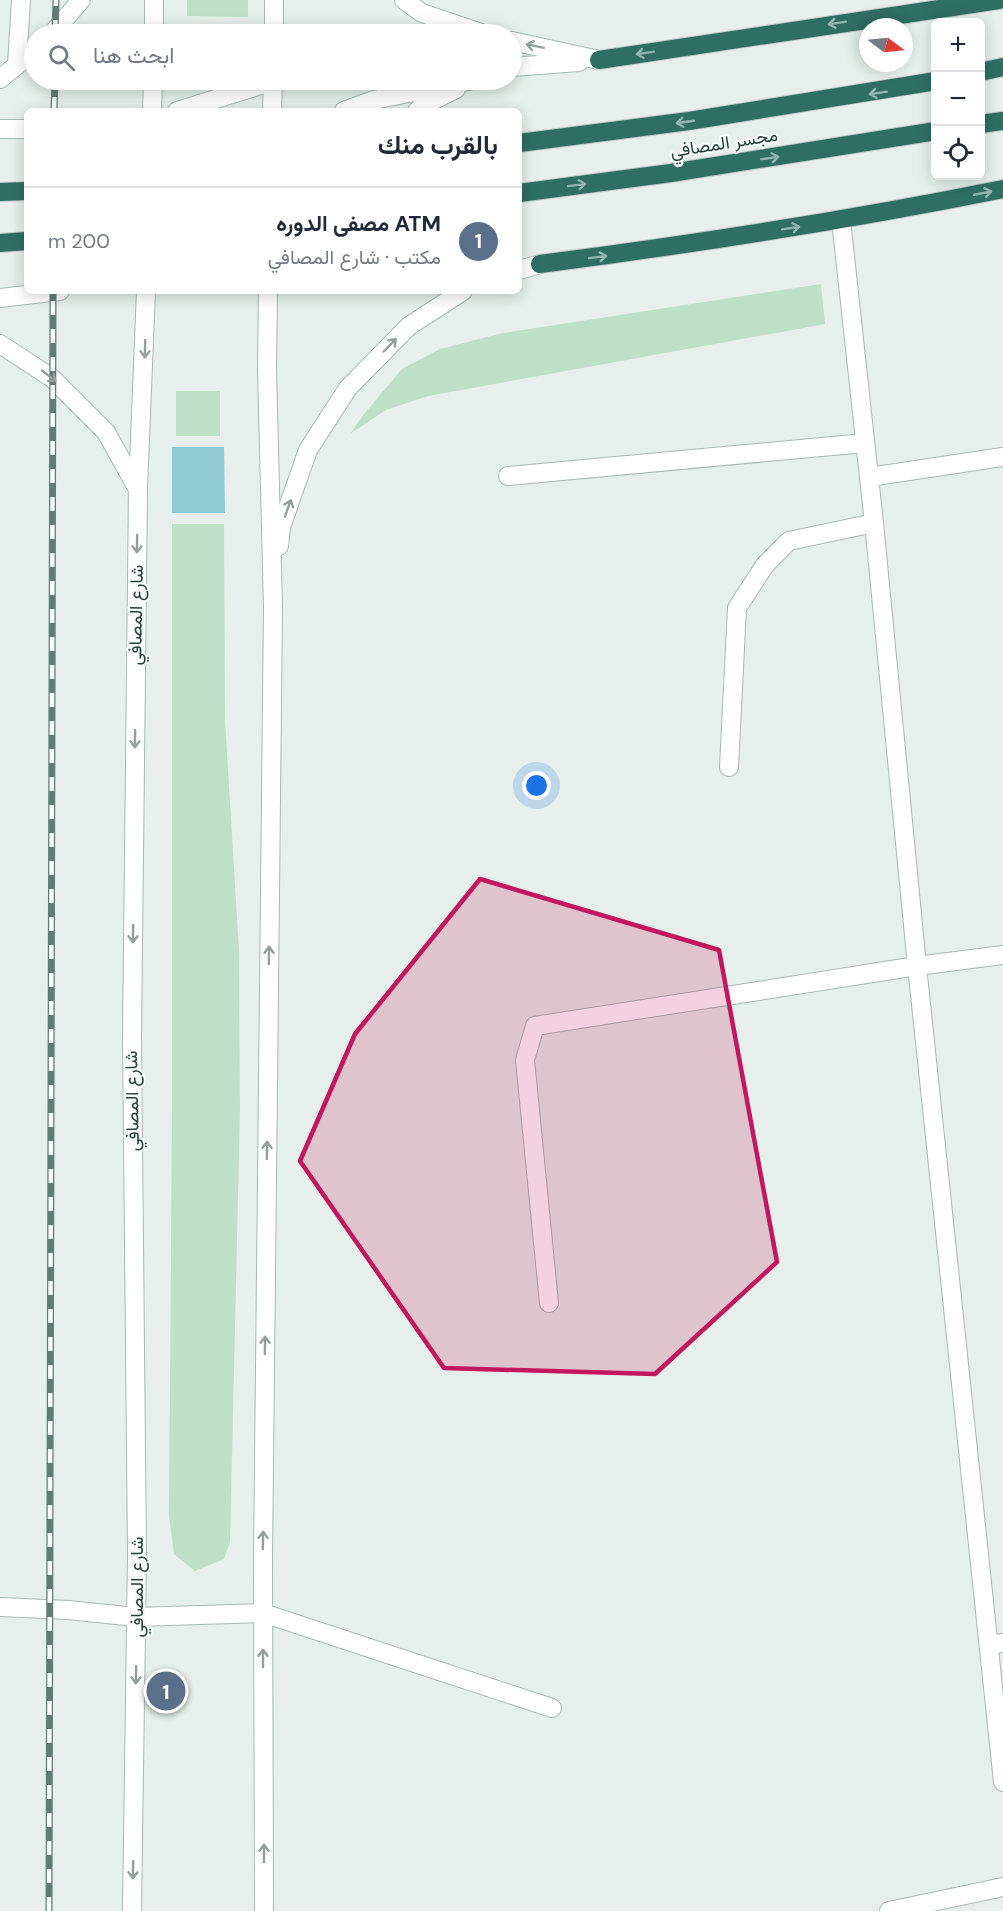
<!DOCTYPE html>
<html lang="ar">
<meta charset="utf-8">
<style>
:root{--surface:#fff;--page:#f2f2f3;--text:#1f2937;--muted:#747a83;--line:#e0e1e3;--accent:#0b8043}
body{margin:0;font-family:"DM Sans",Vazirmatn,sans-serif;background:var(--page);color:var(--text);direction:rtl}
.controls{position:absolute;right:18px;top:18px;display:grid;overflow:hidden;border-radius:9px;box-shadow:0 3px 15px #0003}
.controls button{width:54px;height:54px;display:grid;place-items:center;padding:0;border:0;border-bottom:2px solid var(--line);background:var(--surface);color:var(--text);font:30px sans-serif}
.compass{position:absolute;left:859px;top:18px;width:54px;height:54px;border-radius:50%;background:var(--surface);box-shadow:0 3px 15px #0003;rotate:106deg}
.you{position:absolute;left:537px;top:786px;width:21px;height:21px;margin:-15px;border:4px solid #fff;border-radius:50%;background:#1a73e8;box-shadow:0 0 0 9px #1a73e833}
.badge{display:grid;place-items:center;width:39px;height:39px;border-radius:50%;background:var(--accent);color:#fff;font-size:20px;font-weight:700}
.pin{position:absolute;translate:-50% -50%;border:3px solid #fff;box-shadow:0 2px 6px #0006}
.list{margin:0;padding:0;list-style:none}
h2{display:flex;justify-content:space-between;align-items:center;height:78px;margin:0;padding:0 24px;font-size:26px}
h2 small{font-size:20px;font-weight:400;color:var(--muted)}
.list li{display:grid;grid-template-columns:39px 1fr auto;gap:18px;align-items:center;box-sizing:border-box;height:108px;padding:0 24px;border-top:2px solid var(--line)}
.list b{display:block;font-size:22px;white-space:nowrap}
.list p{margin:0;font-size:20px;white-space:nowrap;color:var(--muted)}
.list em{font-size:20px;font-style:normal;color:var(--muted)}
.icon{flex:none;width:33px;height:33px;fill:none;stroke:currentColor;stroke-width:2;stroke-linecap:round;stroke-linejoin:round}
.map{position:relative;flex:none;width:1003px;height:1911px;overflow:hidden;direction:ltr}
.search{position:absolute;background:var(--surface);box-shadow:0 3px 15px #0003;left:24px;top:24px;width:498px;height:66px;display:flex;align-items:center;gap:15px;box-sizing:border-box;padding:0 21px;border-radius:33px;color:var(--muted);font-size:22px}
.panel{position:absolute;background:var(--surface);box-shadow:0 3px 15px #0003;left:24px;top:108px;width:498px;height:186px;border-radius:9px;direction:rtl}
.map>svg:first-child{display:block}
</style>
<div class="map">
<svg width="1003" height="1911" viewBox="0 0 1003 1911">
<rect width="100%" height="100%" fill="#e6efeb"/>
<!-- green -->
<g fill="#bfe0c8">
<polygon points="187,0 248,0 248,17 187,16"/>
<polygon points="821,284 825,324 428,396 386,410 350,434 364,414 402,369 440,349 503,333"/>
<rect x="176" y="391" width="44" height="45"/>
<polygon points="172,524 224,524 225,719 239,951 240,1111 230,1542 224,1559 195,1571 174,1554 169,1516 172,1109"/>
</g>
<!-- water -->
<polygon fill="#8ec9d4" points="172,447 224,447 225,513 172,513"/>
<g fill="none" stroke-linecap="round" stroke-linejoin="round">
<!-- lane casing -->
<g stroke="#a8b8b2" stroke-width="20">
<g id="lane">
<polyline points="508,476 865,443"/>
<polyline points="869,477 1003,457"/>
<polyline points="729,767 737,608 765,565 789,541 874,523"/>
<polyline points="263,1613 552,1708"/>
<polyline points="989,1645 1003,1643"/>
</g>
</g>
<!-- street casing -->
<g stroke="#a8b8b2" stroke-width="20">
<g id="street">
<polyline points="17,65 21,0"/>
<polyline points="841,220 874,523 917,966 1003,955"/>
<polyline points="549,1303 525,1060 535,1026 917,966 1003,1782"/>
<polyline points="0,1607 68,1610 136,1617 263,1613"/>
<polyline points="889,1911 1003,1887"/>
</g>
</g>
<!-- secondary casing -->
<g stroke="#a4bbb3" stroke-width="20">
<g id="secondary">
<polyline points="154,0 154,34"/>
<polyline points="404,0 422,13 484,34"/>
<polyline points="52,34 81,0"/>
<polyline points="274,34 274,0"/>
<polyline points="512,41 599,60"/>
<polyline points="512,67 579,62"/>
<polyline points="0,79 34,51"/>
<polyline points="152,111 153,80"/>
<polyline points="177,111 277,80"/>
<polyline points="272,111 273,80"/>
<polyline points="344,111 374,100 473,80"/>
<polyline points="417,111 422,106 456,89"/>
<polyline points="0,129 27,129"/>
<polyline points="519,270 540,264"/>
<polyline points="0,298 60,291"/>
<polyline points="0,344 52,378 106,432 137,488"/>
<polyline points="279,546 281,527 308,450 348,388 409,326 463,291"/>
<polyline points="132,1911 137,1555 132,1037 138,488 146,291"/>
<polyline points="264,1911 263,1559 273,607 267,369 268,291"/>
</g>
</g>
<!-- highway casing -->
<g stroke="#c2cac8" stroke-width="20">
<g id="highway">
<polyline points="599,60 999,0"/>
<polyline points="980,72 1003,67"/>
<polyline points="980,124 1003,121"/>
<polyline points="519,143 689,121 936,81"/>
<polyline points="0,192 27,191"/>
<polyline points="519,193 671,173 936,131"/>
<polyline points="0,243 27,241"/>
<path d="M 540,264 C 695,244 849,220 1003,189"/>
</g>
</g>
<!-- lane -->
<use href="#lane" stroke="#fff" stroke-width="18"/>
<!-- street -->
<use href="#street" stroke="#fff" stroke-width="18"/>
<!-- secondary -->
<use href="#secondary" stroke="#fff" stroke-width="18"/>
<!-- highway -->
<use href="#highway" stroke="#2f6f62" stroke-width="18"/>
<!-- rail casing -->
<g stroke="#5f7d75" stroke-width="7">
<g id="rail">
<polyline points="55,34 56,0"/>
<polyline points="54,111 55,80"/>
<polyline points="49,1911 53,291"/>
</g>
</g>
<!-- rail -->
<use href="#rail" stroke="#f7fbf9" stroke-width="4.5" stroke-dasharray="14" stroke-linecap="butt"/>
</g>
<!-- one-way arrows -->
<defs><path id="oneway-shaft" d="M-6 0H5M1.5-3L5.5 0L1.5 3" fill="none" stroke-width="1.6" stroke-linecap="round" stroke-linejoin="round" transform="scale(1.5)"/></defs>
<g stroke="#93b5ae">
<use href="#oneway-shaft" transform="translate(837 23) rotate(171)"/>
<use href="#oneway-shaft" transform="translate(645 53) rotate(171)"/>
<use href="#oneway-shaft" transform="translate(878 93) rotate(171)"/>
<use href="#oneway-shaft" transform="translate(685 122) rotate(172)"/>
<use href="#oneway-shaft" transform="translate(770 158) rotate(-9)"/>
<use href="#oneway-shaft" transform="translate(577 185) rotate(-7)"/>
<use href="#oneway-shaft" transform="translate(983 193) rotate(-11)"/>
<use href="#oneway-shaft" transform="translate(791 228) rotate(-9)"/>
<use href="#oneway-shaft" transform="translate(598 257) rotate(-7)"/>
</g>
<g stroke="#92a09c">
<use href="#oneway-shaft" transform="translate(535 46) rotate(-168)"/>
<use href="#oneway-shaft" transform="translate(390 345) rotate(-46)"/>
<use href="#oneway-shaft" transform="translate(145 349) rotate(91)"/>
<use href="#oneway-shaft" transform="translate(49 376) rotate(38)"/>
<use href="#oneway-shaft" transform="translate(288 508) rotate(-71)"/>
<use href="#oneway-shaft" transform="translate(137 544) rotate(91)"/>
<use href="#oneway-shaft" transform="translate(135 739) rotate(91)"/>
<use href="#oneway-shaft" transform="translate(133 934) rotate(91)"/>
<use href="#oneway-shaft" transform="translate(269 955) rotate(-89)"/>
<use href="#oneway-shaft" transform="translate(267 1150) rotate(-89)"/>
<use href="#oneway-shaft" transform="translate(265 1345) rotate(-89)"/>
<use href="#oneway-shaft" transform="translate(263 1540) rotate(-89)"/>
<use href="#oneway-shaft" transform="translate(263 1658) rotate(-90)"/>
<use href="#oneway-shaft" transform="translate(136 1675) rotate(91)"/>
<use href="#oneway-shaft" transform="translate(264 1853) rotate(-90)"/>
<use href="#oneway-shaft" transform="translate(133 1870) rotate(91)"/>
</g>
<!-- marked area -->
<path fill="#c2185b" fill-opacity="0.2" stroke="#c2185b" stroke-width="4.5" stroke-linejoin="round" d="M 480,879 L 719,950 L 777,1262 L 655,1374 L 444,1368 L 300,1161 L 355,1034 Z"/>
<g text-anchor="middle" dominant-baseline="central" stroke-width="4.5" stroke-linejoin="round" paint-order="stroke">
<!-- street labels -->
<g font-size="18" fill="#24423a" stroke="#f7fbf9">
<text transform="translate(724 143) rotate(-9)">مجسر المصافي</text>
<text transform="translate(136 615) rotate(-89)">شارع المصافي</text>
<text transform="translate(132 1101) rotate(-91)">شارع المصافي</text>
<text transform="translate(137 1587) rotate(-90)">شارع المصافي</text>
</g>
</g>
</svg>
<div class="controls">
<button>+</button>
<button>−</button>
<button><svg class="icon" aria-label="locate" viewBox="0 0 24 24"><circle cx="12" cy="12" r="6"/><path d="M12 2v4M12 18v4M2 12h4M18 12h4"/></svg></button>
</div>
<svg class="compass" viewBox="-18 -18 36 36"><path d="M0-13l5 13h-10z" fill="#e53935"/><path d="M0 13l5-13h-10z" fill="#747a83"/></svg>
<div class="you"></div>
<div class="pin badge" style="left:166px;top:1691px;background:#5c6f8a">1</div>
<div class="search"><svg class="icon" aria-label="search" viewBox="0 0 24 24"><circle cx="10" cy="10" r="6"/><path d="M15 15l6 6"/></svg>ابحث هنا</div>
<section class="panel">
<h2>بالقرب منك<small></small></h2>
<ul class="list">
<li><span class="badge" style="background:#5c6f8a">1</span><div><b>ATM مصفى الدوره</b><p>مكتب · شارع المصافي</p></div><em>200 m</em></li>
</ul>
</section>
</div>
